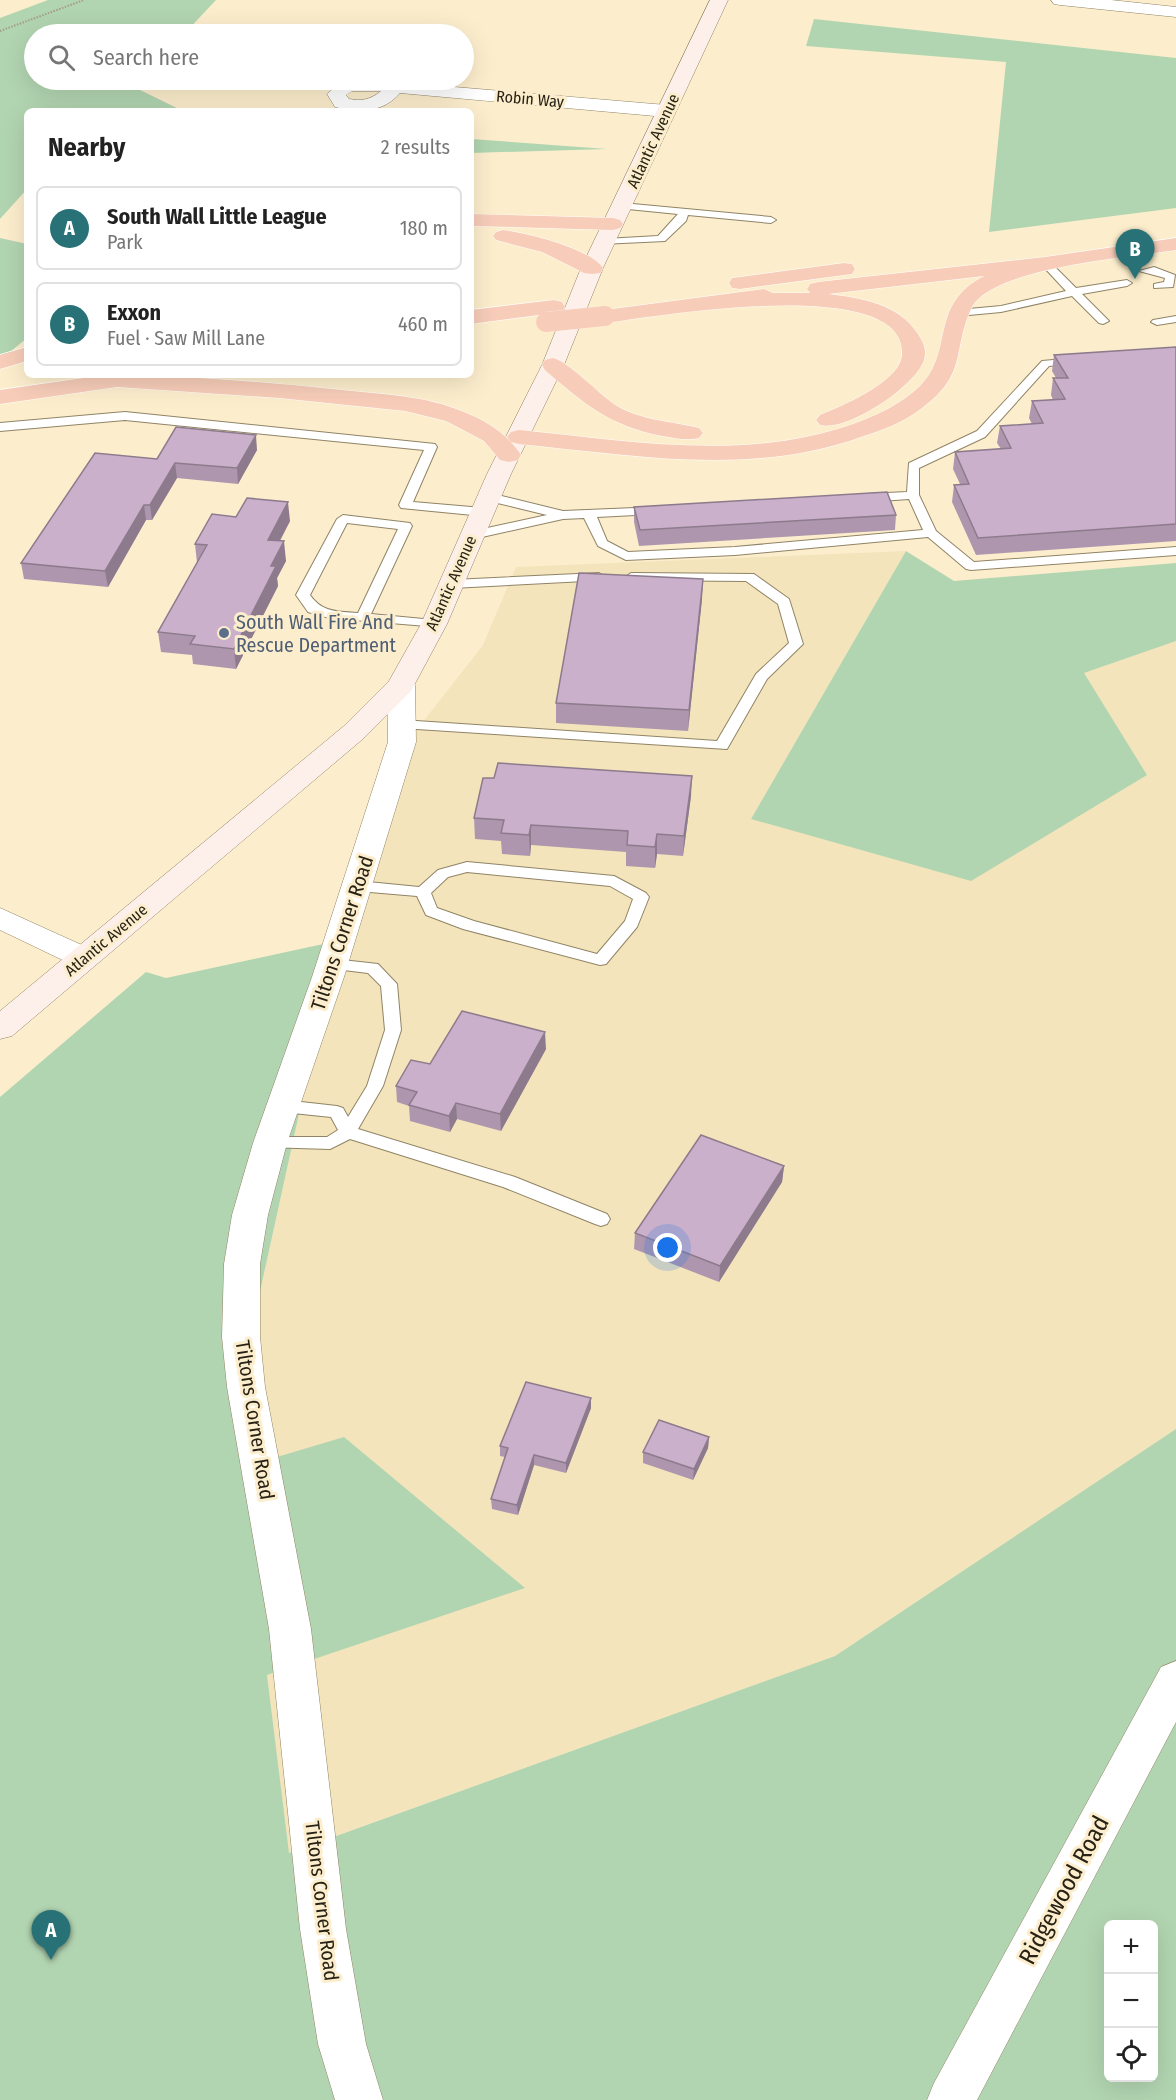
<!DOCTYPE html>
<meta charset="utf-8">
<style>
:root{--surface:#fff;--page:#f6f6f6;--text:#222;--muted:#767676;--line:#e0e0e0;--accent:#287277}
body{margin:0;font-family:"Fira Sans Condensed",sans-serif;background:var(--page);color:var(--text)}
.controls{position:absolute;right:18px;bottom:18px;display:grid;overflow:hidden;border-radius:9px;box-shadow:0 6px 24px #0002}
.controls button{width:54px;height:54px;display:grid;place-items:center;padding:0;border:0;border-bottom:2px solid var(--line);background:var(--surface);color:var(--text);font:30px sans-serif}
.you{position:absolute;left:668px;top:1248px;width:21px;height:21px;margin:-15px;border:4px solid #fff;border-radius:50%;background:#1a73e8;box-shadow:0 0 0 9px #1a73e833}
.badge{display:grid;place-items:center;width:39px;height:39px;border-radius:50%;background:var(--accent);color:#fff;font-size:20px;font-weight:700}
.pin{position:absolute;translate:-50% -50px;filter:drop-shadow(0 2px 3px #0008)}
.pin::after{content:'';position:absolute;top:32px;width:21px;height:18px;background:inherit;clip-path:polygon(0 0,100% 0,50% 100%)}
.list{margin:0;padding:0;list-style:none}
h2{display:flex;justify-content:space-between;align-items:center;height:78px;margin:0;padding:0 24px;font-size:26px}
h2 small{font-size:20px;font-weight:400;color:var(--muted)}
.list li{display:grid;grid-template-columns:39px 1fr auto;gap:18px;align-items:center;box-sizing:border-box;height:84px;margin:0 12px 12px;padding:0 12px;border:2px solid var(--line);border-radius:9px}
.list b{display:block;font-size:22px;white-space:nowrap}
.list p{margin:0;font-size:20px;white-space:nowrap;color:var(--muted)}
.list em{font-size:20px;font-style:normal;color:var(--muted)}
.icon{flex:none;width:33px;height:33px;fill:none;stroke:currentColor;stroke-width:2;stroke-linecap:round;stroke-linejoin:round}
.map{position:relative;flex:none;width:1176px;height:2100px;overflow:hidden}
.search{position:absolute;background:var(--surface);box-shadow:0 6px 24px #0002;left:24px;top:24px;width:450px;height:66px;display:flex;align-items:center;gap:15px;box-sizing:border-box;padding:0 21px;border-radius:33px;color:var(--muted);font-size:22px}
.panel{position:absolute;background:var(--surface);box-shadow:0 6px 24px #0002;left:24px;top:108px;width:450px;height:270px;border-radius:9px}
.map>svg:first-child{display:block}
</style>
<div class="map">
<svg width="1176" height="2100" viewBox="0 0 1176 2100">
<rect width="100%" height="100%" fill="#fceecd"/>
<!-- built -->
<polygon fill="#f4e4bb" points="906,551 751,819 1147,775 1083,673 1176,641 1176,1429 835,1656 288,1853 267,1675 524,1588 267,1461 245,1360 337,941 397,755 483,645 516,567"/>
<!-- green -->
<g fill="#b2d5b1" fill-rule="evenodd">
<polygon points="48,0 216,0 184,34 34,34 34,80 143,80 136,88 183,111 27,111 27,189 0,219 0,18"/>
<polygon points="814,19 1176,58 1176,208 989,232 1006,62 806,46"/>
<polygon points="471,139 607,149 471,153"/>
<polygon points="0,238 27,244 27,338 5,356 0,357"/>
<polygon points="906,551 954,581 1176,563 1176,641 1084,673 1147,775 971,881 751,819"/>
<path d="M 337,941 L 245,1360 L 267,1460 L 344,1437 L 525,1588 L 267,1675 L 289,1853 L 835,1656 L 1176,1429 L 1176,2100 L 0,2100 L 0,1097 L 146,972 L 166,978 ZM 1108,1924 L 1154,1924 L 1154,2078 L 1108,2078 Z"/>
</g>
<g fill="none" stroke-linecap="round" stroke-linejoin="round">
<!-- lane casing -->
<g stroke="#908466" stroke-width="2">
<g id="lane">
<polygon points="622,203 771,217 776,220 771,223 688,215 686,221 665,241 601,244 601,240 605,239 658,236 678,214 618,208 617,206"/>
<polygon points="1045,260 1049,261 1076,288 1127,280 1132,283 1127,286 1082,294 1109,321 1103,324 1099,323 1072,296 1001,312 958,316 952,313 958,310 1001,306 1066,291 1040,263"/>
<polygon points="1154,267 1175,275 1173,287 1154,288 1154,284 1164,282 1165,278 1139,271"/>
<polygon points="1176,316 1176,322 1157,325 1151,322 1153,320"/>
<polygon points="1076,358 1080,359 1080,363 1049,366 985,437 919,468 919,495 936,531 974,562 1176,547 1176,555 971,570 966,569 928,537 735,555 626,560 598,546 584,518 563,519 473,539 467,535 469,532 547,515 485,500 483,497 489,493 563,511 659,507 661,510 655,514 597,517 607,541 628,552 735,547 923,530 909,499 866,502 860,498 866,494 907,492 909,463 977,431 1042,361"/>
<polygon points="125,412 435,444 437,447 413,502 483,508 489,512 483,516 401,508 399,505 424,450 125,420 0,431 0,423"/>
<path d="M 343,515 L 410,523 L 412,526 L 371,614 L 434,620 L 441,624 L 439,627 L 329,618 L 308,612 L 296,595 L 337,519 ZM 347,523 L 398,529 L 358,613 C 337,611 323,613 310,595 Z"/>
<polygon points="599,573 605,577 604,580 452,588 445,584 452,580"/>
<polygon points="631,573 754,574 789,599 803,644 767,679 727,749 401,728 394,724 401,720 717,741 756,674 789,643 778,604 746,581 626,580 625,577"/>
<path d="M 467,862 L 614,876 L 646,893 L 649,897 L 637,927 L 606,964 L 600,965 L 463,929 L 426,915 L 417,896 L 358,891 L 350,886 L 358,881 L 419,887 L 438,870 ZM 467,872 L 610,886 L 633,899 L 625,921 L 597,954 L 474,921 L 437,908 L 431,893 L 448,877 Z"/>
<polygon points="333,959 378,964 397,984 401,1030 383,1086 358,1129 515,1177 607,1214 610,1219 607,1224 601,1226 595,1224 503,1187 350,1139 330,1149 264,1147 261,1143 264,1139 270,1137 327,1137 338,1130 331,1117 283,1112 277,1110 275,1106 277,1102 283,1100 337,1106 343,1108 348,1117 367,1086 385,1030 381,986 368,973 327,968 325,964 327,960"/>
</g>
</g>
<!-- street casing -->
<g stroke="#908466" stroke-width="1">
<g id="street">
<polygon points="1051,0 1111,0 1176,7 1176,17 1060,5 1054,4"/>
<path d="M 348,80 L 372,80 L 666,105 L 673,107 L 676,111 L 673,115 L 666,117 L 400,93 C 383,113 359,113 335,107 L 327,94 L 341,82 ZM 352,91 L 381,91 C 370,100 362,101 349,99 L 346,95 Z"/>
<polygon points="401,677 411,679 415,685 416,742 344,977 287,1143 268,1215 260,1264 260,1337 265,1387 311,1629 346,1929 366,2044 383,2100 335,2100 318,2044 300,1929 269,1629 227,1387 222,1337 224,1264 232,1215 253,1143 312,977 388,742 387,685 391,679"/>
<polygon points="0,908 95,951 100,958 95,965 84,969 73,965 0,930"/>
<polygon points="1176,1661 1176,1722 977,2100 927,2100 934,2083 1161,1667"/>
</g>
</g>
<!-- secondary casing -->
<g stroke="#908466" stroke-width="1">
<polygon id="secondary" points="710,0 728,0 603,268 564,365 511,474 447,624 411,691 364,738 12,1036 0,1039 0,1011 344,726 389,681 421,624 487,474 542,365 581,268"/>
</g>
<!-- highway casing -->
<g stroke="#fff" stroke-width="1">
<g id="highway">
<polygon points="471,214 613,218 620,220 623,224 620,228 613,230 471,226"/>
<path d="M 503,230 C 527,233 589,248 603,268 L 600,273 L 592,274 L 584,273 L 542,252 L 496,240 L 493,236 L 496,232 Z"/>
<path d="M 1176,238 L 1176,250 C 1133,257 990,267 971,309 C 952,351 968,374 922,408 C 904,422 883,430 861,437 C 750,477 633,455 519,444 L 511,442 L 507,437 L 511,432 L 519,430 C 630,441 745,462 853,424 C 878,415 901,404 920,386 C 955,351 928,305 984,276 L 828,294 C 861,298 899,304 918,334 C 923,342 927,349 924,360 C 915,387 847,432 820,425 L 816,420 L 820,415 C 842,406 900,382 902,355 C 908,272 650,317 605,323 L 597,321 L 594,316 L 597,311 L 764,289 L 773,293 L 810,293 L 807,289 L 810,284 L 818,282 L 1045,257 Z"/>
<polygon points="844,263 852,264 855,269 852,274 740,289 732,288 729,283 732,278 740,277"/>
<polygon points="554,300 562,302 565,307 562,312 471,324 471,310"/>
<polygon points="27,347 27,361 0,369 0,355"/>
<path d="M 553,358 C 571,363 598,394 617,406 C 643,421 671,421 699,428 L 703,433 L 699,438 C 687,441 675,438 662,436 C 610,426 584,404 545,370 L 542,365 L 545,360 Z"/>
<path d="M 104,375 C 183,375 263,382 342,390 C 381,394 427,396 464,412 C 487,421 507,434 521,455 L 518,460 L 509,462 L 500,460 L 484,441 L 446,421 L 405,411 L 279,398 L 117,387 L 0,404 L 0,390 Z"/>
</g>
</g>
<!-- path -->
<polyline stroke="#a69c83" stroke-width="2" stroke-dasharray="1.5 1.5" stroke-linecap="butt" points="0,31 84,0"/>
<!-- lane -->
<use href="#lane" fill="#fff" fill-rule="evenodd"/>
<!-- street -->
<use href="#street" fill="#fff" fill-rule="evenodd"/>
<!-- secondary -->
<use href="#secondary" fill="#fdf0ea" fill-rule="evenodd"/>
<!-- highway -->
<use href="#highway" fill="#f7cdb9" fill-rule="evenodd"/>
<!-- highway-bridge casing -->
<g stroke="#fff" stroke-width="20" stroke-linecap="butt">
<polyline id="highway-bridge" points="546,322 605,316"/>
</g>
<!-- highway-bridge -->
<use href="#highway-bridge" stroke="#f7cdb9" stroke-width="20"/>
</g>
<!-- wall -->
<g fill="#ae97ae">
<polygon points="1176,347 1176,541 976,555 952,502 954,485 960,484 953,469 955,452 1001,449 997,443 1000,426 1032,424 1029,418 1032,401 1053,400 1051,395 1053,378 1056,378 1052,371 1054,355"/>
<polygon points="257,450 238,484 177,478 152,520 146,520 108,587 24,579 21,563 157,459"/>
<polygon points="634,507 896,515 895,530 639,546 634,522"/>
<polygon points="236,517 290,521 280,541 286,561 277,578 278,586 236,669 193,664 192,655 161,652 158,632 197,563 195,544"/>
<polygon points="702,599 688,731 556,723 556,703"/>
<polygon points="691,796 683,856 657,854 655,868 626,866 626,852 531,845 530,856 502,854 501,841 475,839 474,818"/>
<polygon points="546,1049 501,1131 457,1119 450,1132 410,1121 409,1106 397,1102 396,1086 430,1064"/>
<polygon points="784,1166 782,1182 719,1282 634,1249 635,1233"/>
<polygon points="591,1408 566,1473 534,1465 518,1515 492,1509 491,1499 505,1457 500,1456 500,1446"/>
<polygon points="709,1437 708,1448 693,1480 643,1463 643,1452"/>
</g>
<!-- shaded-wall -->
<g fill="#8d7b8d">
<polygon points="256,435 257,450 238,484 237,468"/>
<polygon points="175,463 177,478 152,520 150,505"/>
<polygon points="288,502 290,521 270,559 268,540"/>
<polygon points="144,505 146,520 108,587 105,571"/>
<polygon points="284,541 286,561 277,578 278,586 236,669 234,649 271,566"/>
<polygon points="703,579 702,599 688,731 689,710"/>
<polygon points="692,776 691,796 683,856 684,836"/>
<polygon points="531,825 531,845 530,856 529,835"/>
<polygon points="657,834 657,854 655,868 655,847"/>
<polygon points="545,1032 546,1049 501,1131 500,1114"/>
<polygon points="456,1103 457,1119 450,1132 449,1116"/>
<polygon points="784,1166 782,1182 719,1282 720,1266"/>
<polygon points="591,1398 591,1408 566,1473 566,1463"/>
<polygon points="709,1437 708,1448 693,1480 694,1469"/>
<polygon points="534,1455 534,1465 518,1515 517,1505"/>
</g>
<!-- building -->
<g fill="#cab0ca" stroke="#8d7b8d" stroke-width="1.5">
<polygon points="1176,347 1176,524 978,538 954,485 969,484 955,452 1011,448 1000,426 1043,423 1032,401 1065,399 1053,378 1068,378 1054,355"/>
<polygon points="176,427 256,435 237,468 175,463 150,505 144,505 105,571 21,563 95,453 157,459"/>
<polygon points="887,492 896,515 640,530 634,507"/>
<polygon points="247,498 288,502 268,540 284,541 271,566 276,566 234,649 190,644 195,636 158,632 207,545 195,544 212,514 236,517"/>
<polygon points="579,573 703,579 689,710 556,703"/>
<polygon points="498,763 692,776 684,836 657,834 655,847 627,845 628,831 531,825 529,835 501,833 504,820 474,818 483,778 494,778"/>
<polygon points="462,1011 545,1032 500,1114 456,1103 449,1116 409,1105 417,1092 396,1086 411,1060 430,1064"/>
<polygon points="701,1135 784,1166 720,1266 635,1233"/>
<polygon points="526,1382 591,1398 566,1463 534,1455 517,1505 491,1499 508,1448 500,1446"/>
<polygon points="659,1420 709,1437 694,1469 643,1452"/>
</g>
<!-- markers -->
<circle fill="#5c6f8a" stroke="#fceecd" stroke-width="2" cx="224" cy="633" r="6"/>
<g text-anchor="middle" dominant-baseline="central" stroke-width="6" stroke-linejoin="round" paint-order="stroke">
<!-- far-street labels -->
<g font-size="16" fill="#272215" stroke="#fceecd">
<text transform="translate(530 99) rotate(5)">Robin Way</text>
<text transform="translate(653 141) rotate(-65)">Atlantic Avenue</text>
<text transform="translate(451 583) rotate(-66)">Atlantic Avenue</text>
<text transform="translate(106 940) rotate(-40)">Atlantic Avenue</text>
</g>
<!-- service labels -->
<g font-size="20" fill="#4e5e75" stroke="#fceecd" text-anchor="start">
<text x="236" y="622">South Wall Fire And<tspan x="236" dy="23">Rescue Department</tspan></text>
</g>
<!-- street labels -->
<g font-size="20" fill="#272215" stroke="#fceecd">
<text transform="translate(342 933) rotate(-72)">Tiltons Corner Road</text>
<text transform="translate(255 1420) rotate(81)">Tiltons Corner Road</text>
<text transform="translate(322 1901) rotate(83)">Tiltons Corner Road</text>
</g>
<!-- near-street labels -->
<g font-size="24" fill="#272215" stroke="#fceecd">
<text transform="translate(1064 1890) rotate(-62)">Ridgewood Road</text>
</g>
</g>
</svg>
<div class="controls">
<button>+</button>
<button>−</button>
<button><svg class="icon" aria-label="locate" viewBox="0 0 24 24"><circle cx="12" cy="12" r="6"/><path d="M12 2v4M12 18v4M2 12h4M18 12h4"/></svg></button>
</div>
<div class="you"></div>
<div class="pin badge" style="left:51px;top:1960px">A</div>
<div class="pin badge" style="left:1135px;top:279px">B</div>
<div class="search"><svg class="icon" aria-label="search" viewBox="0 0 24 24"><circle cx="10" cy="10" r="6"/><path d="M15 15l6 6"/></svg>Search here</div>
<section class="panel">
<h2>Nearby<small>2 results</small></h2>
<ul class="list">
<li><span class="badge">A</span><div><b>South Wall Little League</b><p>Park</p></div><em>180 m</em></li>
<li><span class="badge">B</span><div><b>Exxon</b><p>Fuel · Saw Mill Lane</p></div><em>460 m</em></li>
</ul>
</section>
</div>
